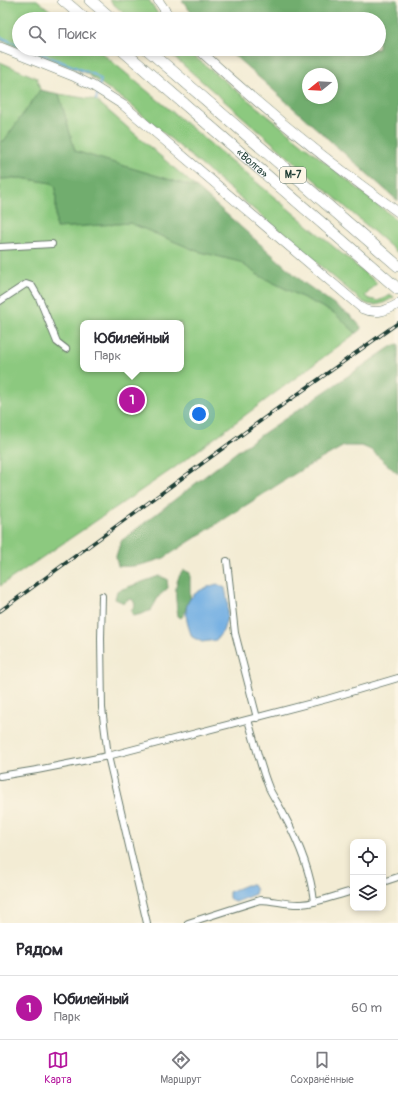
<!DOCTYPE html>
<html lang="ru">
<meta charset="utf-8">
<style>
:root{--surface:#fff;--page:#f7f7f7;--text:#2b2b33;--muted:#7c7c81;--line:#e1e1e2;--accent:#b5179e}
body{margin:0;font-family:Pangolin,sans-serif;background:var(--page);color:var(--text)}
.controls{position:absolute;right:12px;bottom:12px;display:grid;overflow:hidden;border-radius:8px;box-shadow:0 2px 6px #0003}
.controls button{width:36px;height:36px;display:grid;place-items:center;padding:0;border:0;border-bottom:1px solid var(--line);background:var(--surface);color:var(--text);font:20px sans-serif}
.compass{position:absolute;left:302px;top:68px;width:36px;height:36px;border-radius:50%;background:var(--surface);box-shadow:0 2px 6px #0003;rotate:252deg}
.you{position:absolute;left:199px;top:414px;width:14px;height:14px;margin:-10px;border:3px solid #fff;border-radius:50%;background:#1a73e8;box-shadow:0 0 0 6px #1a73e833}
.badge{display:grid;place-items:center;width:26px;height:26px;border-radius:50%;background:var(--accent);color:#fff;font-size:13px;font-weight:700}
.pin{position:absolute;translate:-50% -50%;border:2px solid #fff;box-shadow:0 1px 4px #0006}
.popup{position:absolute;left:80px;top:320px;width:104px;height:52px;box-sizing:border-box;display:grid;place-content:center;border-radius:8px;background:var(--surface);filter:drop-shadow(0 1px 3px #0005);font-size:13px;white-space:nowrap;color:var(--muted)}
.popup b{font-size:15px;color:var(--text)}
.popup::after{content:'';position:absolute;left:50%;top:100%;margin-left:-8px;border:8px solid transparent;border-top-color:var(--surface)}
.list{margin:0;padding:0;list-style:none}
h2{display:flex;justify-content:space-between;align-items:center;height:52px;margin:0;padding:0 16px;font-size:17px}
h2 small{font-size:13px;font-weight:400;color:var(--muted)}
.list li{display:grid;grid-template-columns:26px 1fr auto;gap:12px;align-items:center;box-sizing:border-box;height:64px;padding:0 16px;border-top:1px solid var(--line)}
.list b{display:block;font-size:15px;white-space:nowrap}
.list p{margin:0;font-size:13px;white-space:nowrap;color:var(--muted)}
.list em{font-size:13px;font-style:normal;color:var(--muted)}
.icon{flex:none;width:22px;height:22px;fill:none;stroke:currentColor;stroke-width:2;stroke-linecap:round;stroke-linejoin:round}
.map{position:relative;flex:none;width:398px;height:923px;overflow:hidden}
.search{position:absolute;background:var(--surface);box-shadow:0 2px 6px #0003;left:12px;right:12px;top:12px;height:44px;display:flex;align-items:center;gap:10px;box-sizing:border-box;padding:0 14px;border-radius:22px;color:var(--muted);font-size:15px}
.sheet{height:116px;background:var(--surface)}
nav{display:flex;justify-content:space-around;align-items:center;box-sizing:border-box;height:56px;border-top:1px solid var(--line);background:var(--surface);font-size:11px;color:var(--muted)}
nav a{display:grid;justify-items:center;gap:2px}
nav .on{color:var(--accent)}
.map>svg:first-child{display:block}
</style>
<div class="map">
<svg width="398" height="923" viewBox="0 0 398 923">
<rect width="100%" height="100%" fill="#fcf5e5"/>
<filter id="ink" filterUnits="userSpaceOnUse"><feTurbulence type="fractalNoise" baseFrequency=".025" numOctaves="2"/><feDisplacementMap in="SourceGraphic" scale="8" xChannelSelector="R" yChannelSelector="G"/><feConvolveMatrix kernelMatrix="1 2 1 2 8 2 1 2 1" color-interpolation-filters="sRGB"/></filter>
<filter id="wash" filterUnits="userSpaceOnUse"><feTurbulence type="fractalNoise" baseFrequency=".012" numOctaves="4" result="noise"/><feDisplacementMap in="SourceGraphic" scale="16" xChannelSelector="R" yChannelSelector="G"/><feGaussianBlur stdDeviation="0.9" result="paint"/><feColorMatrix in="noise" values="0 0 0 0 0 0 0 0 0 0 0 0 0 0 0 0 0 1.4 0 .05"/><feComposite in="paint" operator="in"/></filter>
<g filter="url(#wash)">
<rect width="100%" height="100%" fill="#f3ecd4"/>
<!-- green -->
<g fill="#8cc97f" stroke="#56835a" fill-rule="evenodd">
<polygon points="0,0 37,0 61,19 19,19 19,48 0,40"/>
<polygon points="109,0 149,0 161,19 130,19"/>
<path d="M 21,49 L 97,49 L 377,283 L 365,296 L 369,299 L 378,301 L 391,295 L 394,297 C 383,304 374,308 363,302 L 126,101 L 86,73 Z"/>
<polygon points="165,49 185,49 398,221 398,253"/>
<polygon points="0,62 37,78 40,90 4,141 0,142"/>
<polygon points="59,94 96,100 197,188 75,151"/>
<path d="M 21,178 L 52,183 L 56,186 L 56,228 L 130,223 L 197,251 L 240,262 L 258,275 L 334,313 L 356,333 L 174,468 L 0,586 L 0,179 ZM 83,323 L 181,323 L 181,369 L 83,369 Z"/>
</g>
<!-- forest -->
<g fill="#71ad6e" stroke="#487551" fill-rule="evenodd">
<path d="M 182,0 L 398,0 L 398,201 L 227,49 L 379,49 L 379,19 L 196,19 ZM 308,74 L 332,74 L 332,98 L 308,98 Z"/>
<polygon points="40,90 59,94 75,151 197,188 304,283 351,316 361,327 360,331 356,333 334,313 258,275 240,262 197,251 130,223 56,228 56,187 52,183 21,178 0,179 0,142 4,141"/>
<path d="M 398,344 L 398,474 L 371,450 L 362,446 L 344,446 L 296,473 L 164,558 C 148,563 135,568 118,566 L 116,556 L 121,541 L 239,450 L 392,346 Z"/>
<path d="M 184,570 L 190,573 L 190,599 C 184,606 188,611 181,618 L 178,616 C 176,601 172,581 184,570 Z"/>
<polygon points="159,576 167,579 168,588 159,596 151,610 142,614 133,616 131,611 135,604 132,599 127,600 124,603 115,599 117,591"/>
</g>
<!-- water -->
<g fill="#71aee3" stroke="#48768c">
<path d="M 217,584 L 225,588 L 228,603 L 227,618 L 223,631 L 216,640 L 202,642 L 192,637 C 180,606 185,593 217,584 Z"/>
<polygon points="246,885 253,885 256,890 255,894 236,902 232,901 229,898 229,892"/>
</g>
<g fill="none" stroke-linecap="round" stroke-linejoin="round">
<!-- stream -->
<g stroke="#71aee3" stroke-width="2">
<polyline points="0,37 19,45"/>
<polyline points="29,49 95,75 101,80 99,86"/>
<polyline points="96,100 98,92"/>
</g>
</g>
</g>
<g filter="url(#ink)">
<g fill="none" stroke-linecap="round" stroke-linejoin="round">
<!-- street casing -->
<g stroke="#697a6c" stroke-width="8">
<g id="street">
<polyline points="0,247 52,244"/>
<polyline points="0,301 26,284 32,286 39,298 57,342 66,349"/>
<polyline points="227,561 235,633 257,718"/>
<polyline points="102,596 101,638 102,708 108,756 147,923"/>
<path d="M 248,720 C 255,742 260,766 269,788 C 273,797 280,806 284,815 C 298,841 311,872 314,902"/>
<polyline points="0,776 37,770 108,756 327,699 398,678"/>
<polyline points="383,882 398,877"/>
<path d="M 188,923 L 260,900 C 274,900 287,905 301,904 C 319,903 336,895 353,891"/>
</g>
</g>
<!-- secondary casing -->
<g stroke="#697a6c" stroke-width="10">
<g id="secondary">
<polyline points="158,0 171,19"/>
<path d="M 0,47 L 73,76 L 93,86 L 123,105 L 363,309 C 377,314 386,311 398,304"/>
<path d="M 198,49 C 261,107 328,162 398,212"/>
</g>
</g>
<!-- highway casing -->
<g stroke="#697a6c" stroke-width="12">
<g id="highway">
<polyline points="63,0 85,19"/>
<polyline points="90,0 112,19"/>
<path id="s1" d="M 121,49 L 398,289"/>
<polyline points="147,49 398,266"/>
</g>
</g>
<!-- street -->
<use href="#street" stroke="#fff" stroke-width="6"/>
<!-- secondary -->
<use href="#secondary" stroke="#fff" stroke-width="9"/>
<!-- highway -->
<use href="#highway" stroke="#fff" stroke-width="11"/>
<!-- rail casing -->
<g stroke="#1f3d34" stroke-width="3.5">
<polyline id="rail" points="0,611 274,411 398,323"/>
</g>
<!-- rail -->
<use href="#rail" stroke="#fcf5e5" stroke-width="2" stroke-dasharray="6" stroke-linecap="butt"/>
</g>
</g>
<g text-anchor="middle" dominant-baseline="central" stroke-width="3" stroke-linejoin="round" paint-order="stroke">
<!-- shield labels -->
<rect fill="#fcf5e5" stroke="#617469" stroke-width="1" x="280" y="167" width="26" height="16" rx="3"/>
<g font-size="10" font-weight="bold" fill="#1f3d34">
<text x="293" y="175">М-7</text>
</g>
<!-- street labels -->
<g font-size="11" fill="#1f3d34" stroke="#fcf5e5">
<text stroke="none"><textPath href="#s1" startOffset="174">«Волга»</textPath></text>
</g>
</g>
</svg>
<div class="controls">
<button><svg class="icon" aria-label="locate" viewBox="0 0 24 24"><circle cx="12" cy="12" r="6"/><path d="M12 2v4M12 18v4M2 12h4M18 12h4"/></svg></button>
<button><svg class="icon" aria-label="layers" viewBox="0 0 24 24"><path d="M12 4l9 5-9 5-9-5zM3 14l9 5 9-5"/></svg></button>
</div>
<svg class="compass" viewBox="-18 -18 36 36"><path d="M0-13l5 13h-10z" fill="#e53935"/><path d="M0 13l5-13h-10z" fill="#7c7c81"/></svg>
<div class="you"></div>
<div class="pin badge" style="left:132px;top:400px">1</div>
<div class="popup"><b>Юбилейный</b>Парк</div>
<div class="search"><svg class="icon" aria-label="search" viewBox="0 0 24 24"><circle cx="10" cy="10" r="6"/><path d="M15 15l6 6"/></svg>Поиск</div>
</div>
<section class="sheet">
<h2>Рядом<small></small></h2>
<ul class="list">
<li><span class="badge">1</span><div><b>Юбилейный</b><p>Парк</p></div><em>60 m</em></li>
</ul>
</section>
<nav>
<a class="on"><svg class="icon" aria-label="map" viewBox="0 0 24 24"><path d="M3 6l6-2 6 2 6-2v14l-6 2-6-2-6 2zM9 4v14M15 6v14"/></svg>Карта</a>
<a><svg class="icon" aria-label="directions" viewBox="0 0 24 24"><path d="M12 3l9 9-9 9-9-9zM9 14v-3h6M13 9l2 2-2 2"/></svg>Маршрут</a>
<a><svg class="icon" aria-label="saved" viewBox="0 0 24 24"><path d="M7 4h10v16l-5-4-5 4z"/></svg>Сохранённые</a>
</nav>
